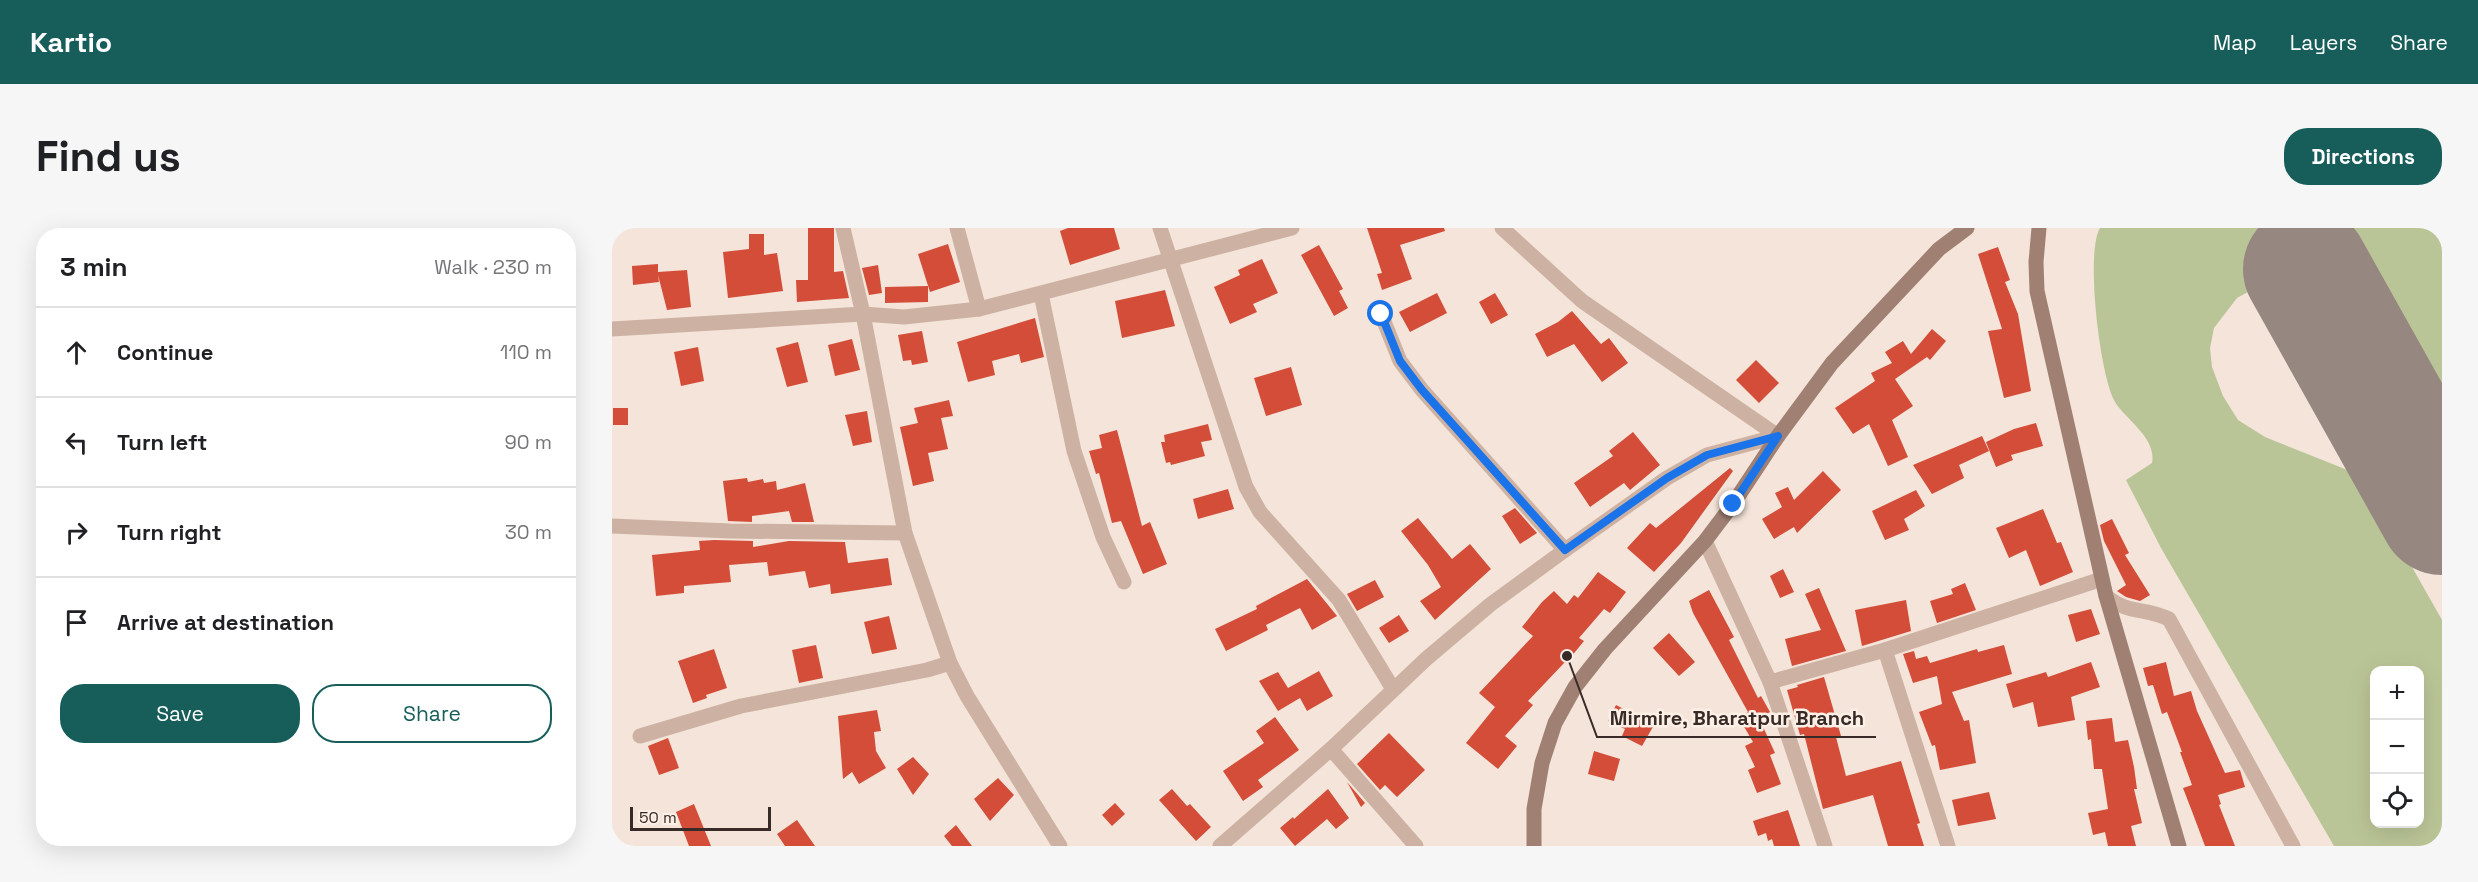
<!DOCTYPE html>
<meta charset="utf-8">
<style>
:root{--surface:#fff;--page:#f6f6f6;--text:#202124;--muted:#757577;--line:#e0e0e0;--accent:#175e5b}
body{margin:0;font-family:"Space Grotesk",sans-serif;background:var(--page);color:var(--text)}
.controls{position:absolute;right:18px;bottom:18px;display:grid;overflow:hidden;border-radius:12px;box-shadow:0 6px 24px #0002}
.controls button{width:54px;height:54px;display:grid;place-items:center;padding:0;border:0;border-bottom:2px solid var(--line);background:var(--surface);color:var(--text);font:30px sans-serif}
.scale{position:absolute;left:18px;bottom:15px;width:141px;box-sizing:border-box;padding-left:6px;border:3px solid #382a26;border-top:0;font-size:16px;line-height:21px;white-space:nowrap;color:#382a26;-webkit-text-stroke:4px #fbefe6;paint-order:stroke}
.stop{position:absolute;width:18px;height:18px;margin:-14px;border:4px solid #1a73e8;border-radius:50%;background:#fff}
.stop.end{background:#1a73e8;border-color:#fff;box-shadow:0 2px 6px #0008}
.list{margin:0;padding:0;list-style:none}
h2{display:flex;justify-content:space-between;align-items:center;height:78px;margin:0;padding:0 24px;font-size:26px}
h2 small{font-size:20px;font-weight:400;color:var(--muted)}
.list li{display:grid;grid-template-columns:39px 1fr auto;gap:18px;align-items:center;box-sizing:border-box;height:90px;padding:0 24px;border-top:2px solid var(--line)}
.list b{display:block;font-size:22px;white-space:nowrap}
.list em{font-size:20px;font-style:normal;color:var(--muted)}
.actions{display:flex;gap:12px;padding:18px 24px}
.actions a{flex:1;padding:14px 0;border:2px solid var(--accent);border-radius:24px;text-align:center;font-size:21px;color:var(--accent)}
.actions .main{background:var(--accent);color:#fff}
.icon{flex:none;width:33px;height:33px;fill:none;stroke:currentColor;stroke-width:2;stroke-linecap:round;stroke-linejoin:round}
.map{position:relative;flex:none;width:1830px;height:618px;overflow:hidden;border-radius:24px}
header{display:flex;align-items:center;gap:36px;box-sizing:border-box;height:84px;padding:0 30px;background:var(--accent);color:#fff}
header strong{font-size:28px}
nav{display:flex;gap:33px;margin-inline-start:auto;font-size:21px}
.intro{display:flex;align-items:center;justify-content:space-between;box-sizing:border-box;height:144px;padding:0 36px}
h1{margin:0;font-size:42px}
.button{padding:15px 27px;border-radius:24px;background:var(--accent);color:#fff;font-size:21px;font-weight:700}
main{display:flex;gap:36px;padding:0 36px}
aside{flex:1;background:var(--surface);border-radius:24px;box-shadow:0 6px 24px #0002}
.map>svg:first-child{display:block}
</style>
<header>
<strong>Kartio</strong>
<nav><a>Map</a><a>Layers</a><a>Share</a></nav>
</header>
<div class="intro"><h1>Find us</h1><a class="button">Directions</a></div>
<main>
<aside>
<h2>3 min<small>Walk · 230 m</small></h2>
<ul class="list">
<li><svg class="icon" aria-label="ahead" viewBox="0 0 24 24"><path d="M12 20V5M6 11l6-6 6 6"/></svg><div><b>Continue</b></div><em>110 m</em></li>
<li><svg class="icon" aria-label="left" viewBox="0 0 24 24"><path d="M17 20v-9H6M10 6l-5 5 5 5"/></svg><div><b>Turn left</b></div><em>90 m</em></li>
<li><svg class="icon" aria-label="right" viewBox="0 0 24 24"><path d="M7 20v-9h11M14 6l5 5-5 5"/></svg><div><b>Turn right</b></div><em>30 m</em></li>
<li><svg class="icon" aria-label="arrive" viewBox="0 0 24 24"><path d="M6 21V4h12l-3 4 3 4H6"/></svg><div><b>Arrive at destination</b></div></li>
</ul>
<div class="actions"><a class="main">Save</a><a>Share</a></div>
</aside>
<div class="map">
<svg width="1830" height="618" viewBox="0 0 1830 618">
<rect width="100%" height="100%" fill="#f4e4d9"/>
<!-- green -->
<path fill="#bac597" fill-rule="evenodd" d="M 1488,0 L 1830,0 L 1830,220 L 1717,19 L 1625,70 L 1602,100 L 1598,120 L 1600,139 L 1611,168 L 1626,192 L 1653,209 L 1748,247 L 1830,392 L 1830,618 L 1722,618 L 1549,320 L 1514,252 L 1540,235 C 1545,210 1514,192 1503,174 C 1488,149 1473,24 1488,0 ZM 1762,442 L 1808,442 L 1808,596 L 1762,596 Z"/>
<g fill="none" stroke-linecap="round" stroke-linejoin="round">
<!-- runway -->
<polyline stroke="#968780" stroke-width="126" points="1694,41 1830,284"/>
</g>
<!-- building -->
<g fill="#d34d38">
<polygon points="196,0 222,0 222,44 231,43 237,70 185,74 184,52 196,52"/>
<polygon points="456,0 502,0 508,21 458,37 448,3"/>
<polygon points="755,0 832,0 833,3 788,17 800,51 770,62 765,46 770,45"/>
<polygon points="137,6 152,6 152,27 165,25 171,63 116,70 111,24 137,21"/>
<polygon points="336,16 348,54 318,64 306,26"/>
<polygon points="707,17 731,61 727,63 736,80 722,88 689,27"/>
<polygon points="1386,19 1398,52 1393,54 1406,86 1419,163 1392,170 1376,103 1390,101 1366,26"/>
<polygon points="650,31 666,65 641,76 645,84 618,96 602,59 628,47 626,42"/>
<polygon points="46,36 46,44 75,42 79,79 55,82 46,47 47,54 21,57 20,38"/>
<polygon points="266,37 270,65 257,67 250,40"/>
<polygon points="316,58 316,74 273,75 273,59"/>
<polygon points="553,62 563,98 510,110 503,73"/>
<polygon points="825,65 835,85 798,104 787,84"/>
<polygon points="883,65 896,87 879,96 867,74"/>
<polygon points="960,83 989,116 997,110 1016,135 990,154 962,116 935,129 923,106 946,94"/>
<polygon points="423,90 432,129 409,135 407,126 380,133 383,147 356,154 345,114"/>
<polygon points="1320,101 1334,113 1318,132 1315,129 1283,151 1301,178 1280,192 1296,229 1276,238 1257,196 1241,206 1223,180 1263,153 1259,145 1280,135 1273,124 1291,113 1299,126"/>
<polygon points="310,103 316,134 300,137 299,132 291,133 286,107"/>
<polygon points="240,111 248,142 223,148 216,117"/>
<polygon points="186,114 196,154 175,159 164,120"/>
<polygon points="86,119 92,153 69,158 62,124"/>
<polygon points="1144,132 1167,155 1147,175 1124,152"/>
<polygon points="679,139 690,177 654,188 642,150"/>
<polygon points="337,172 341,188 329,190 336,221 316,225 322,253 301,258 288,199 306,195 302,180"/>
<rect x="1" y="180" width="15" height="17"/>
<polygon points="255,183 260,214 241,218 233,187"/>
<polygon points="1424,195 1431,218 1399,227 1401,232 1384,239 1374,214 1402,201"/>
<polygon points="596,196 600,212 589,214 593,228 559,237 558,234 554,235 549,214 553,214 552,207"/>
<polygon points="505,202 530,298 538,294 555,336 531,346 509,293 500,295 487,245 484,246 477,223 490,220 487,207"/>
<polygon points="1021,204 1048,237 1018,262 1012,255 978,279 962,255 1001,228 997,223"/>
<polygon points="1370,208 1377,223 1347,237 1352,250 1320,266 1301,237"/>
<polygon points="1118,240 1121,243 1069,315 1042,344 1015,320 1038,295 1044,300"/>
<polygon points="1211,243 1229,262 1185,305 1182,299 1162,311 1150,291 1170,279 1163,265 1176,259 1182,272"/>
<polygon points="135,250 136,254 151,251 152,255 164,253 165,262 193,255 202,294 180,294 177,283 140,288 140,294 116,293 111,253"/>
<polygon points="616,261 622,281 586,291 581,271"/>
<polygon points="1304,262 1313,278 1292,291 1297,302 1273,312 1260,283"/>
<polygon points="903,280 925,305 908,316 890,288"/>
<polygon points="1431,281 1445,315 1449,314 1461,344 1428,358 1414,322 1397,330 1384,300"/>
<polygon points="806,290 840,331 858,316 879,341 823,392 808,373 829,359 816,337 789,303"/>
<polygon points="1500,291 1517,325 1513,327 1538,367 1528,373 1514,369 1505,363 1514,357 1492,313 1488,297"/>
<polygon points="102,312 141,313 141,319 177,313 233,314 236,335 276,330 280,357 219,366 218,356 197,360 193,343 157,348 155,334 117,337 119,354 72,358 72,365 44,368 40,327 88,322 87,313"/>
<polygon points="1171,341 1182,364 1168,370 1158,348"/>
<polygon points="986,344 1014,364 998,385 992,381 967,410 972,413 954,435 953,434 916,473 921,477 893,508 905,518 886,541 854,515 883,479 867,465 921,408 910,399 930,374 942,363 955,376 962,367 966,370"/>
<polygon points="695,351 725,388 700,402 688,380 654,397 656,402 614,423 603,401 645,381 644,378"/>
<polygon points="763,352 772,369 745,383 735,366"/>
<polygon points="1353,355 1364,382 1325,395 1318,373 1341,366 1339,361"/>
<polygon points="1207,360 1234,423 1180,438 1173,411 1209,402 1193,366"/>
<polygon points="1097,362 1122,409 1117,412 1146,470 1149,468 1158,484 1147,490 1163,525 1158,527 1169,556 1145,565 1136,542 1143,539 1133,518 1141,514 1127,490 1136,484 1081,385 1077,373"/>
<polygon points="1294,372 1299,403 1250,418 1243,382"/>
<polygon points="1479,381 1488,406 1464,414 1456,387"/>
<polygon points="787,387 797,403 777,415 767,400"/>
<polygon points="277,388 285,421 260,426 252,394"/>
<polygon points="1057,405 1083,434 1067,448 1041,420"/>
<polygon points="204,417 211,450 187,455 180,422"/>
<polygon points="1392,417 1400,446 1340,464 1352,493 1357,492 1364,535 1328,542 1323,517 1320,518 1307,484 1330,476 1325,448 1301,455 1291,426 1302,423 1304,431 1315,428 1318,435 1365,421 1366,424"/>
<polygon points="102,421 115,460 94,467 95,470 81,475 66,433"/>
<polygon points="1479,434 1488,459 1459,469 1463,492 1426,499 1421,474 1401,480 1394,456 1434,444 1436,449"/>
<polygon points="1554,434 1562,468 1579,463 1585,483 1613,545 1628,542 1633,559 1606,567 1609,576 1607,577 1623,618 1593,618 1581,586 1571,560 1580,557 1568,524 1570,524 1555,484 1550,486 1541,457 1536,458 1531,440"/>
<polygon points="707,443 721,468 695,483 688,470 666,483 647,453 666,444 676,460"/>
<polygon points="1212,449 1229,508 1224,509 1234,548 1289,533 1308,595 1305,596 1312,618 1276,618 1261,567 1211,581 1192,506 1188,507 1175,462 1186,459 1185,457"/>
<polygon points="1004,477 1042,497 1030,518 1010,508 1013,501 996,493"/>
<polygon points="265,482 269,503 262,504 264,523 274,540 247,556 240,544 231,551 226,488"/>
<polygon points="663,489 687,522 646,552 651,559 631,573 611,543 652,515 644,503"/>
<polygon points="1500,490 1503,514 1516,512 1522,539 1525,561 1522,561 1530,595 1519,598 1524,618 1496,618 1493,604 1481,607 1476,585 1496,581 1490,541 1482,541 1479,511 1476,512 1474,493"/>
<polygon points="777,505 813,542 785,569 773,557 768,562 745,536"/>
<polygon points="56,510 67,540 47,547 36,518"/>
<polygon points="982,523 1008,531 1002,553 976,546"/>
<polygon points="301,529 317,546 301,567 285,541"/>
<polygon points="386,550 402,567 378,593 362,571"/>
<polygon points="735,554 753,575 749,579"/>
<polygon points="560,561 575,578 578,576 599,599 584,613 547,572"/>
<polygon points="716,561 737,590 724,601 715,591 683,618 668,600 681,589 682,591"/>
<polygon points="1377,564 1384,591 1346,598 1340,572"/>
<polygon points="503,575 513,586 500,598 490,587"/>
<polygon points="82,576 99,618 77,618 64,584"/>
<polygon points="1176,582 1188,618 1162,618 1160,611 1156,613 1154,605 1146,608 1141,593"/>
<polygon points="185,592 203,618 173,618 165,606"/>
<polygon points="344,597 360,618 340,618 332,608"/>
</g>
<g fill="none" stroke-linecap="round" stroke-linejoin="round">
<!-- street -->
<g stroke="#cdb2a3" stroke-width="15">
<polyline points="231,0 251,86 293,305 338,435 355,468 448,618"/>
<polyline points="345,0 367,81"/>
<polyline points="548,0 634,259 648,284 727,372 781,461"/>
<polyline points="890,0 970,73 1166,208"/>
<polyline points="429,66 462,223 491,309 512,354"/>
<polyline points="769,86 788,133 810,162 953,322"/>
<polyline points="0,101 251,86 292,89 367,81 680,0"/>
<polyline points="0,298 118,303 293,305"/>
<polyline points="1093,313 1158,454 1273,422 1490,351"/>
<path d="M 1494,368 C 1519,388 1530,378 1557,391 L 1681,618"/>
<polyline points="1273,422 1336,618"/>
<polyline points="1158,454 1213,618"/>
<polyline points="28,508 129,478 315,442 338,435"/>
<polyline points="719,521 804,618"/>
<polyline points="608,618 719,521 814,431 879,376 953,322 1055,250 1095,227 1166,208"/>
</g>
<!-- secondary -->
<g stroke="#a18074" stroke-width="15">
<polyline points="1427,0 1424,34 1425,63 1494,368 1567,618"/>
<polyline points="922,618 922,581 930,535 943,495 963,459 993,421 1093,313 1121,276 1166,208 1220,135 1327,21 1355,0"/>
</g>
</g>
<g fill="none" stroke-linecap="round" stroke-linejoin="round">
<!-- route -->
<polyline stroke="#1a73e8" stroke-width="8" points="769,86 788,133 810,162 953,322 1055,250 1095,227 1166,208 1121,276"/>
</g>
<!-- callouts -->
<path fill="none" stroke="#382a26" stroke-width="2" d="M955 428L985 509H1264"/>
<circle fill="#382a26" stroke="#fbefe6" stroke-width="2" cx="955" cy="428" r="6"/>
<g font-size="20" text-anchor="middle" font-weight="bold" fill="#382a26" stroke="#fbefe6" stroke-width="5" stroke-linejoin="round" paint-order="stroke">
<text x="1125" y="497">Mirmire, Bharatpur Branch</text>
</g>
</svg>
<div class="controls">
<button>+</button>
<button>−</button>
<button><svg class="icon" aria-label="locate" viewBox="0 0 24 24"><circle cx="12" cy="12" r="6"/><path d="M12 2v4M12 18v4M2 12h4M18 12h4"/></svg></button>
</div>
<div class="scale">50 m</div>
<div class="stop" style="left:769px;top:86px"></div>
<div class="stop end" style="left:1121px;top:276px"></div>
</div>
</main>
